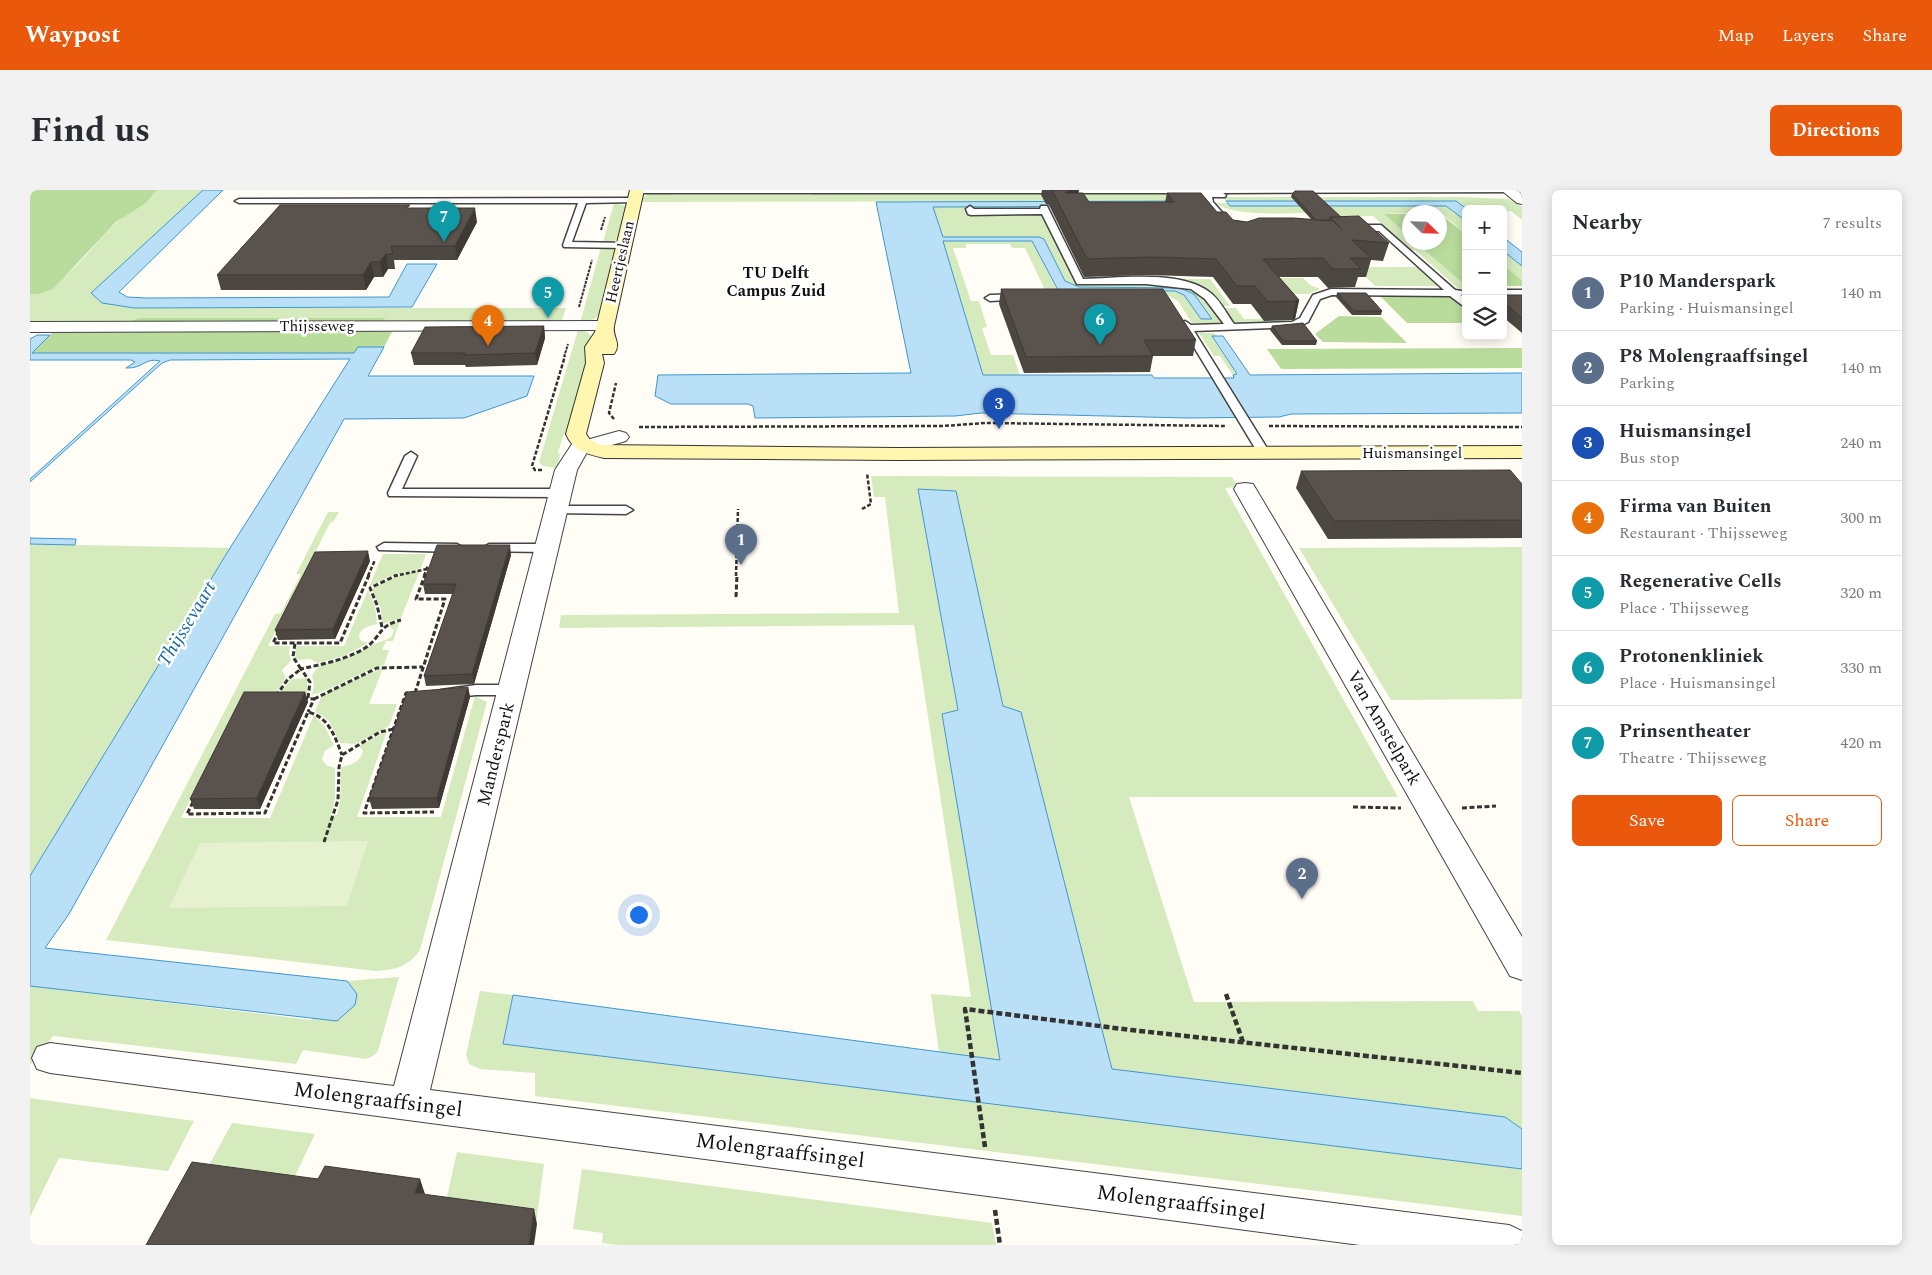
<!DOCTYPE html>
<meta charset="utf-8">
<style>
:root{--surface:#fff;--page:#f2f2f3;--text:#2b2b33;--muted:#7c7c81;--line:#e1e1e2;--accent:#ea580c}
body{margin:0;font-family:Spectral,serif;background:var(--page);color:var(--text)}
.controls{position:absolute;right:15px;top:15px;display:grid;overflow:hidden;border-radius:8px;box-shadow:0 2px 12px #0003}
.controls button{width:45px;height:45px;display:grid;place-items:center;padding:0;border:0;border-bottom:1px solid var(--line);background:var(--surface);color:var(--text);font:25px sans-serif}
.compass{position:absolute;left:1372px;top:15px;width:45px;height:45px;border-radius:50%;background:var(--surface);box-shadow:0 2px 12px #0003;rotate:113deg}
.you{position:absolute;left:608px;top:724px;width:18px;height:18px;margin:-12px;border:4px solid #fff;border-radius:50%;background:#1a73e8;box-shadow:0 0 0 8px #1a73e833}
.badge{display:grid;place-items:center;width:32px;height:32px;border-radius:50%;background:var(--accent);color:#fff;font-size:16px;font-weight:700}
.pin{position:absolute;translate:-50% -41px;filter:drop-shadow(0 1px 2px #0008)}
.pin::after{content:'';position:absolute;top:26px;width:18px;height:15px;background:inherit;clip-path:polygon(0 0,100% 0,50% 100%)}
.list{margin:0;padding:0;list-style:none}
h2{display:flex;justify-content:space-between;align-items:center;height:65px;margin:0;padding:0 20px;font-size:21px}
h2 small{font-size:16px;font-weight:400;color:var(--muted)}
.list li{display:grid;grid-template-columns:32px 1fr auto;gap:15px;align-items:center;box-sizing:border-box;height:75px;padding:0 20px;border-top:1px solid var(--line)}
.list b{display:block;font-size:19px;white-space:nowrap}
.list p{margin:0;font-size:16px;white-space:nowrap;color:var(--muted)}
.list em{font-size:16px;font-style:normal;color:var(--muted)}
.actions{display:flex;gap:10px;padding:15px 20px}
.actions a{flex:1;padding:11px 0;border:1px solid var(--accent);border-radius:8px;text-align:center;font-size:18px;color:var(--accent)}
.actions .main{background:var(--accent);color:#fff}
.icon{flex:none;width:28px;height:28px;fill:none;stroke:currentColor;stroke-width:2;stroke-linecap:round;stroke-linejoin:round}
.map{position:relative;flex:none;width:1492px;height:1055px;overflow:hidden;border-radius:8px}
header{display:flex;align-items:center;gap:30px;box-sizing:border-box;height:70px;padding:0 25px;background:var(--accent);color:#fff}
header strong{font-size:24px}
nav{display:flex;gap:28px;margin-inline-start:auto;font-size:18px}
.intro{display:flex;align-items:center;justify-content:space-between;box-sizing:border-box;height:120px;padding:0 30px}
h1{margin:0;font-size:35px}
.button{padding:12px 22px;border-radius:8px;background:var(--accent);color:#fff;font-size:18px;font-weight:700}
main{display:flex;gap:30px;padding:0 30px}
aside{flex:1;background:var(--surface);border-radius:8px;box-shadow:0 2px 12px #0003}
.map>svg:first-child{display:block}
</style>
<header>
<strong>Waypost</strong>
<nav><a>Map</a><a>Layers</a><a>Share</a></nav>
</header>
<div class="intro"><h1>Find us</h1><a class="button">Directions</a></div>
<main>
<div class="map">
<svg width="1492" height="1055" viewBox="0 0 1492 1055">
<rect width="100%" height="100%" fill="#fffdf5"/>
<!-- green -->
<g fill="#d5ebbd">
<path d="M 127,0 L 173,0 L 61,103 L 104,118 L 536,118 L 532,130 L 523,130 L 522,133 L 349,133 L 355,128 L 108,128 L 96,134 L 0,134 L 0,104 C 29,104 64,53 85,34 C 99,21 116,16 127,0 Z"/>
<polygon points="641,3 642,5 782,5 782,3 1162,3 1169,11 610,12 612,8 618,4"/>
<polygon points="1193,7 1432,7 1480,9 1492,17 1492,30 1481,21 1473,22 1473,19 1437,19 1426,11 1196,11"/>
<polygon points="584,13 596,16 588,48 584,51 573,52"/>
<path d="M 1185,13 L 1198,13 L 1200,16 L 1416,16 L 1436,31 L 1436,44 L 1410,22 L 1355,24 L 1379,46 L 1380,52 L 1386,53 L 1436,96 L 1436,101 L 1431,101 L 1385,60 L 1380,60 L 1343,26 L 1308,27 L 1303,22 C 1273,22 1208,29 1185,13 Z"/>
<polygon points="1008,16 1048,93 1150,95 1171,102 1195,134 1162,133 1148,111 1138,106 1015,100 995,58 982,58 980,54 936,54 936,58 923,58 941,111 949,111 957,137 952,138 961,165 983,165 990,185 953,185 913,51 1002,51 1026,98 1145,101 1154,105 1171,129 1182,129 1155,99 1150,98 1049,97 1035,91 1014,49 1009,47 913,47 903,17"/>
<polygon points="571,57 585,60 568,125 565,129 550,133"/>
<polygon points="1473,61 1492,76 1492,90 1473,75"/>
<polygon points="1326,77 1389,77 1410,96 1345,96"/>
<polygon points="1226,88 1273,88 1280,95 1290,99 1278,104 1250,104"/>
<polygon points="1099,89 1180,89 1200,116 1192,116 1183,104 1166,95"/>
<polygon points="1193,118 1206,118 1214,129 1263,128 1267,130 1263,135 1216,135 1201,131"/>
<polygon points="548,140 557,142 562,147 537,244 534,244 528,262 530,265 527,278 513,276 509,272"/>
<polygon points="1169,143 1184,143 1187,146 1182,147 1207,185 1203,185 1190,166 1184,166"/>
<polygon points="841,286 1202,287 1208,297 1195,298 1368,607 1099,607 1164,812 1443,811 1448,821 1489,821 1492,826 1492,939 1475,927 1082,879 991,522 973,516 925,301 888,299 928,521 912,524 970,871 909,862 901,804 941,807 884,435 529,438 531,425 869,423 855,307 844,307"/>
<path d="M 298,322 L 309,322 L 303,332 L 300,333 L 238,456 L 260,456 L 259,463 L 261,471 L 252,480 L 256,488 L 244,505 L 213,506 L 151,628 L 240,628 L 284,525 L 295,537 L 304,555 L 295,561 L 292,569 L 296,575 L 305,578 L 305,608 L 301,625 L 307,625 L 310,610 L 311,577 C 321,575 330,572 333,561 L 329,556 L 357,541 L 327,627 L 411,627 L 445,506 L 457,512 L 390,760 C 379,776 365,780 346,781 L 76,750 L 245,424 L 251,423 L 271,384 L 266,384 Z"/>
<polygon points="0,354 200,358 0,686"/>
<polygon points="1492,357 1492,509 1361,510 1269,358"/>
<polygon points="353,364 396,364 391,378 360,386 339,397"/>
<polygon points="390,380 371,428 352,434 351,419 342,399 367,386"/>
<path d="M 338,400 L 345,416 L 347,434 C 339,436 326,439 330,450 L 338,453 L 314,466 L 288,473 L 280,469 L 266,470 L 265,456 L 314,456 Z"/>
<path d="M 370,431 L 363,451 L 356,451 L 352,460 L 359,460 L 354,475 C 328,482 307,498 282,505 L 284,495 L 282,485 L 289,476 L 322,466 L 344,454 L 358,449 L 361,447 L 364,440 L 358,435 Z"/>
<polygon points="353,478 339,514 367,514 359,536 325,554 310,553 299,531 285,521 292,505 333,486"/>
<polygon points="277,488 277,505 249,505 261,489"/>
<polygon points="369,787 348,861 343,866 336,869 273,860 266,874 23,846 0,875 0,796 281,830 327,804 317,791"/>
<polygon points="450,801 483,805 473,854 1492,979 1492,1026 505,906 505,883 450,879 439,874 436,865"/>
<polygon points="0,908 164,931 138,981 29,968 0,1027"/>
<polygon points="202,933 285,944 259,999 172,988"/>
<polygon points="427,962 514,974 506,1033 414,1020"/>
<polygon points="552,979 962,1033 966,1055 588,1055 572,1053 573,1043 543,1039"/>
</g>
<!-- forest -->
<g fill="#b9dc9c">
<polygon points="0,0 127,0 116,13 86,32 23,99 9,104 0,104"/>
<polygon points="1354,24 1379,24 1379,46"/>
<polygon points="1410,24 1436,44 1436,96 1386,53 1410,52"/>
<polygon points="1473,75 1492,90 1492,96 1473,96"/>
<polygon points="1350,106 1422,106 1436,119 1436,133 1377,133"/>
<polygon points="1309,126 1351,127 1377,153 1293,152 1285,144"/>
<polygon points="108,128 356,128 349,133 96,134"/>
<polygon points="363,140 354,157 328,157 324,163 2,163 24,141"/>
<polygon points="1492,158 1492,178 1251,179 1237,159"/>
</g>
<!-- pitch -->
<polygon fill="#e6f2cf" points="338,651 317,716 139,718 170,653"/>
<!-- water -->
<g fill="#b9e0f7" stroke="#3f96cf">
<polygon points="173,0 193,0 89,102 97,107 116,108 359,107 377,74 407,74 382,117 104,118 72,113 61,103"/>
<polygon points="1169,11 1173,16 903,17 913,47 1009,47 1014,49 1035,91 1049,97 1150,98 1164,104 1182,129 1171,129 1154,105 1145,101 1028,100 1002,51 913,51 953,185 1122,185 1124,188 1204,188 1203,185 1207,184 1182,146 1193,146 1220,185 1492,183 1492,223 1261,224 1249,227 1158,228 951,223 925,226 725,228 723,216 718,214 641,214 625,206 628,185 881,183 846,12"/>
<polygon points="1196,11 1426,11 1437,19 1436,31 1416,16 1200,16"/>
<polygon points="1473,47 1492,62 1492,76 1473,61"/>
<path d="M 7,145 L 20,145 L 2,163 L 324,163 L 328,157 L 354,157 L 338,186 L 504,186 L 497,206 L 434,228 L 314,229 L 39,724 L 15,758 L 317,791 L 327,804 L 325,815 L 307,831 L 0,796 L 0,686 L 200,358 L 320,169 L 140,170 L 132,173 L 0,292 L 0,289 L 130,171 C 115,167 113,179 96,178 L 105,172 L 101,170 L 0,170 L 0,149 Z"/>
<polygon points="888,299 926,301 973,516 991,522 1082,879 1475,927 1492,939 1492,979 473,854 483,805 970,870 912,524 928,520"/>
<polygon points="0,348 46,349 45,355 0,354"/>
</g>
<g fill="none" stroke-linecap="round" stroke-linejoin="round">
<!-- lane casing -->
<g stroke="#444" stroke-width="3">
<g id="lane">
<polygon points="604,0 1492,0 1492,2 1193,3 1196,5 1195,7 1182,7 1183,12 1205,37 1201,40 1198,39 1175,13 1175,3 604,3"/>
<polygon points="604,8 608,10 607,12 556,13 542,52 597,53 597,57 594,58 534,57 533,55 548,13 209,13 205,11 209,9"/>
<path d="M 940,16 L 944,19 L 1010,19 L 1011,16 L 1017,16 L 1053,89 C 1088,88 1149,80 1178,101 C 1189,108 1196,123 1204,134 L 1262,132 L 1270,128 L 1283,105 L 1301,99 L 1414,100 L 1349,41 L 1320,41 L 1316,38 L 1320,35 L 1351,35 L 1425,100 L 1432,101 L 1434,103 L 1431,105 L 1436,110 L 1436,118 L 1420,106 L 1302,105 L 1290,109 L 1278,132 L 1268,137 L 1164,141 L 1240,263 L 1234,267 L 1228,263 L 1150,134 L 1155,131 L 1161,135 L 1194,134 L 1175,109 L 1161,99 L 1116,94 L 1047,94 L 1012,24 L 941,25 L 938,24 L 936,19 Z"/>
<rect x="1473" y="100" width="19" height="6"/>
<polygon points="993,104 996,105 996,109 960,111 955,108 960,105"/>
<polygon points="381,262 387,266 372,299 531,299 537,303 531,307 359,306 358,303 375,266"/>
<polygon points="527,316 596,316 603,320 596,324 522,323 520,320 522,317"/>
<polygon points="354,353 427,354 434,358 427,362 349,360 347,357"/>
<polygon points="459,354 518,354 525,358 518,362 454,361 452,358"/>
<polygon points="446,495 482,495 488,497 490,500 488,503 482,505 446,505 417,508 411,506 409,503 411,500"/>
</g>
</g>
<!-- street casing -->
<g stroke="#444" stroke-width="2">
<g id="street">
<polygon points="1170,0 1184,0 1185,4 1183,7 1173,7"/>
<polygon points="1471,0 1487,0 1492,4 1492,14 1487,13"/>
<polygon points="575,131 581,132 584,136 581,140 0,142 0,132"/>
<polygon points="589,241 596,243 599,247 596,251 557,262 547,280 400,900 1479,1035 1492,1041 1492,1055 1330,1055 20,883 7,879 2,868 7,857 20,853 364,896 525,280 542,254"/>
<polygon points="1215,293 1223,294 1226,299 1492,747 1492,790 1480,786 1204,299 1207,294"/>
</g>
</g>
<!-- secondary casing -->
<g stroke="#333" stroke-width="2">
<path id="secondary" d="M 600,0 L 614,0 L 584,136 C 582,147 592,153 584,164 L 572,164 L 574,173 L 556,244 L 560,250 L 571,255 L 868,258 L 1492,256 L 1492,268 L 868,270 L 574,268 C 557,264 543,261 536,244 L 556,173 L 555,157 L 565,142 Z"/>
</g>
<!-- path-far3 -->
<g stroke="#333" stroke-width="2" stroke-dasharray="3 1" stroke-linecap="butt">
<polyline points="571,40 575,27"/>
<polyline points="549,117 562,70"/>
<polyline points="534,167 538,154"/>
</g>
<!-- path-far2 -->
<g stroke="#333" stroke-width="2.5" stroke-dasharray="4 2" stroke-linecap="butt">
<polyline points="584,229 579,223 586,193"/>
<polyline points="1239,236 1492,237"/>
<polyline points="609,237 913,236 955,233 1195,236"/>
<polyline points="512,280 505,280 502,276 535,166"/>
<polyline points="832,319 841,314 837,283"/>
<polyline points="338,386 345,370"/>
<polyline points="364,386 397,379"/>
<polyline points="394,386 398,375"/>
<polyline points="706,386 708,319"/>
</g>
<!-- path-far1 -->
<g stroke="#333" stroke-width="3" stroke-dasharray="5 2.5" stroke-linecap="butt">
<polyline points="706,407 707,385"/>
<polyline points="352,437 347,415 340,398 367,385"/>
<polyline points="249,441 243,453 265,453"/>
<polyline points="378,503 376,503 334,623 404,622"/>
<polyline points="385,503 415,409 386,409 395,385"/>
<polyline points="246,506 258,489 271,479 263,467 265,453 310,453 339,385"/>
<polyline points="273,508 284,509 278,522"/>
<path d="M 278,508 L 280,492 L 271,479 C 292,474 316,470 335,458 C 352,447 347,436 371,430"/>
<polyline points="284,509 347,478 393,477"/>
<path d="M 163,612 L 157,624 L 235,623 L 278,522 C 299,527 305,547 312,565"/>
<polyline points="1323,617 1371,618"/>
<polyline points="1432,618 1466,616"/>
<polyline points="294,652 308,610 309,577 312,565 350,542 364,539"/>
</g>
<!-- path -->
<g stroke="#333" stroke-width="4.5" stroke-dasharray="6 3" stroke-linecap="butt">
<polyline points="1196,804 1213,852"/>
<polyline points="955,957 935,819 1101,840 1492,883"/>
<polyline points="965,1020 970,1055"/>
</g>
<!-- lane -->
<use href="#lane" fill="#fff" fill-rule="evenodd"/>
<!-- street -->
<use href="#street" fill="#fff" fill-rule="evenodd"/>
<!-- secondary -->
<use href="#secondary" fill="#fff6b0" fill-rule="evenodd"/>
</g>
<!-- wall -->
<g fill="#4d4742">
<polygon points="1012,0 1048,0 1048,3 1059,12 1135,12 1137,3 1187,22 1203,30 1217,32 1281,29 1261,7 1262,4 1311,27 1359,53 1353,71 1341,70 1336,87 1328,87 1325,97 1298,98 1288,87 1249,87 1269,110 1265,129 1262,130 1234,131 1221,114 1203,114 1183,87 1118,85 1054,87 1019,15 1016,14 1011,5"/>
<polygon points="380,18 447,32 427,70 364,70 365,79 358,79 353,87 344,87 336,100 191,100 187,85"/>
<polygon points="971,99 1166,150 1163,166 1123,166 1120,182 994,183 969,114"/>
<polygon points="1307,103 1352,121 1351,125 1322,125 1306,107"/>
<polygon points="1473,105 1492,105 1492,143 1473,127"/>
<polygon points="514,136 515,148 507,175 436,177 435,175 384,175 381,163"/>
<polygon points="1242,136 1287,151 1286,155 1252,155 1240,140"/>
<polygon points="1271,281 1492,294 1492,348 1298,349 1266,298"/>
<polygon points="481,365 444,494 396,496 394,486 423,404 395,404 393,394"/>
<polygon points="340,371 305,449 248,450 245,440"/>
<polygon points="438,497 440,507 409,618 342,619 339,608"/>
<polygon points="275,502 278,512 230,619 164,619 160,609"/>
</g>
<!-- shaded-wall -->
<g fill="#3f3936">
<polygon points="1041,0 1049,0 1047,13 1035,3"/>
<polygon points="445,18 447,32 427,70 425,56"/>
<polygon points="356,64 358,79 353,87 350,72"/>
<polygon points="341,72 344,87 336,100 333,85"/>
<polygon points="1269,110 1265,129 1262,130 1266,111"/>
<polygon points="514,136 515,148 507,175 505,163"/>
<polygon points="480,355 481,365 444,494 442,484"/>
<polygon points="338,361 340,371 305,449 303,439"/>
<polygon points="438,497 440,507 409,618 407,608"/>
<polygon points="275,502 278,512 230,619 227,608"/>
<polygon points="390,989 395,1004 385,1003"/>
<polygon points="504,1019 507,1034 504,1055 499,1055"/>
</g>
<!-- building -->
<g fill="#5a524d" stroke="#3f3936">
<polygon points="1022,0 1041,0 1035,3 1053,3 1059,12 1144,12 1137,3 1171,3 1187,22 1196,22 1203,30 1217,32 1229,28 1264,28 1303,31 1313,40 1300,27 1329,26 1359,53 1322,50 1341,68 1320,68 1331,79 1303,79 1293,68 1233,69 1269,110 1266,111 1238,112 1225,96 1207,96 1186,69 1121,67 1057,69"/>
<polygon points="1265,1 1283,1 1311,27 1300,27 1299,30 1286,30 1262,4"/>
<polygon points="250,15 380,15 377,18 445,18 425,56 361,56 363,64 356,64 350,72 341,72 333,85 187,85"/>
<polygon points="971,99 1133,99 1166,150 1114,150 1123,166 996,167"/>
<polygon points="1307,103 1336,103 1352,121 1324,121"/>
<polygon points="1473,105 1492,105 1492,128 1473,112"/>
<polygon points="1273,133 1287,151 1253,151 1242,136"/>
<polygon points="514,136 505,163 434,165 435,163 381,163 395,137"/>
<polygon points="1480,280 1492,294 1492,330 1304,331 1271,281"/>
<polygon points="407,355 480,355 442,484 394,486 426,394 393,394"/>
<polygon points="338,361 303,439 245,440 285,362"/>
<polygon points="438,497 407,608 339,608 377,502"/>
<polygon points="214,502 275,502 227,608 160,609"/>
<polygon points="162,972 288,989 295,976 390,989 385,1003 504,1019 499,1055 116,1055"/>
</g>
<g text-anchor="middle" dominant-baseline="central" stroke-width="5" stroke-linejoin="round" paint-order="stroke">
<!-- far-street labels -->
<g font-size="15" fill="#111" stroke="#fff">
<text transform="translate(590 72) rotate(-77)">Heertjeslaan</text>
<text x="287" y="136">Thijsseweg</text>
<text x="1382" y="263">Huismansingel</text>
</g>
<!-- far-neighbourhood labels -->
<g font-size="16" font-weight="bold" fill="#111" stroke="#fff">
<text x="746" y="83">TU Delft<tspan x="746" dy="18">Campus Zuid</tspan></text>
</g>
<!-- street labels -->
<g font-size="18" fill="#111" stroke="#fff">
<text transform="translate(1354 538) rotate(60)">Van Amstelpark</text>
<text transform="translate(466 564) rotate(-76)">Manderspark</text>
</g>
<!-- water labels -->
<g font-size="19" font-style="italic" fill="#1768a6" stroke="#fff">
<text transform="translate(157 434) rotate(-59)">Thijssevaart</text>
</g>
<!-- near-street labels -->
<g font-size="21" fill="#111" stroke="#fff">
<text transform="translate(348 910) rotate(7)">Molengraaffsingel</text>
<text transform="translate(750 961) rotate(7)">Molengraaffsingel</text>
<text transform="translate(1151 1013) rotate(7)">Molengraaffsingel</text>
</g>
</g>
</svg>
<div class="controls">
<button>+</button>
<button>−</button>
<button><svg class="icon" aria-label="layers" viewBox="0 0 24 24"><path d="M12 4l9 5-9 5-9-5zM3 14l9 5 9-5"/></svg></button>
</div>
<svg class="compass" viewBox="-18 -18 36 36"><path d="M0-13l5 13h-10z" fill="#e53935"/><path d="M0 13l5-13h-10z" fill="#7c7c81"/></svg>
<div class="you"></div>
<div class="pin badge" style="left:711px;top:375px;background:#5c6f8a">1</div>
<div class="pin badge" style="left:1272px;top:709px;background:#5c6f8a">2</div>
<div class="pin badge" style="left:969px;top:239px;background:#1a4fb4">3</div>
<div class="pin badge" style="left:458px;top:156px;background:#e8710a">4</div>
<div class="pin badge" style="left:518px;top:128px;background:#0f9aa8">5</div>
<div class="pin badge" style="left:1070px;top:155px;background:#0f9aa8">6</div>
<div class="pin badge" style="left:414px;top:52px;background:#0f9aa8">7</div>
</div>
<aside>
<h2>Nearby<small>7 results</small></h2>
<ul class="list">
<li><span class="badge" style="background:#5c6f8a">1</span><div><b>P10 Manderspark</b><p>Parking · Huismansingel</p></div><em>140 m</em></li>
<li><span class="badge" style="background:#5c6f8a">2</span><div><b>P8 Molengraaffsingel</b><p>Parking</p></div><em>140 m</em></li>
<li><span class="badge" style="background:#1a4fb4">3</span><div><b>Huismansingel</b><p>Bus stop</p></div><em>240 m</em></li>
<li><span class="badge" style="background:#e8710a">4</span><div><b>Firma van Buiten</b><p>Restaurant · Thijsseweg</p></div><em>300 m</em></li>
<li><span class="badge" style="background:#0f9aa8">5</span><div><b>Regenerative Cells</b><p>Place · Thijsseweg</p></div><em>320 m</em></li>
<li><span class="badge" style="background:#0f9aa8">6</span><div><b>Protonenkliniek</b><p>Place · Huismansingel</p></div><em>330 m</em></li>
<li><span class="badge" style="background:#0f9aa8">7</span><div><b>Prinsentheater</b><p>Theatre · Thijsseweg</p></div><em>420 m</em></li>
</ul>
<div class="actions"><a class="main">Save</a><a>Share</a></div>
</aside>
</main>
